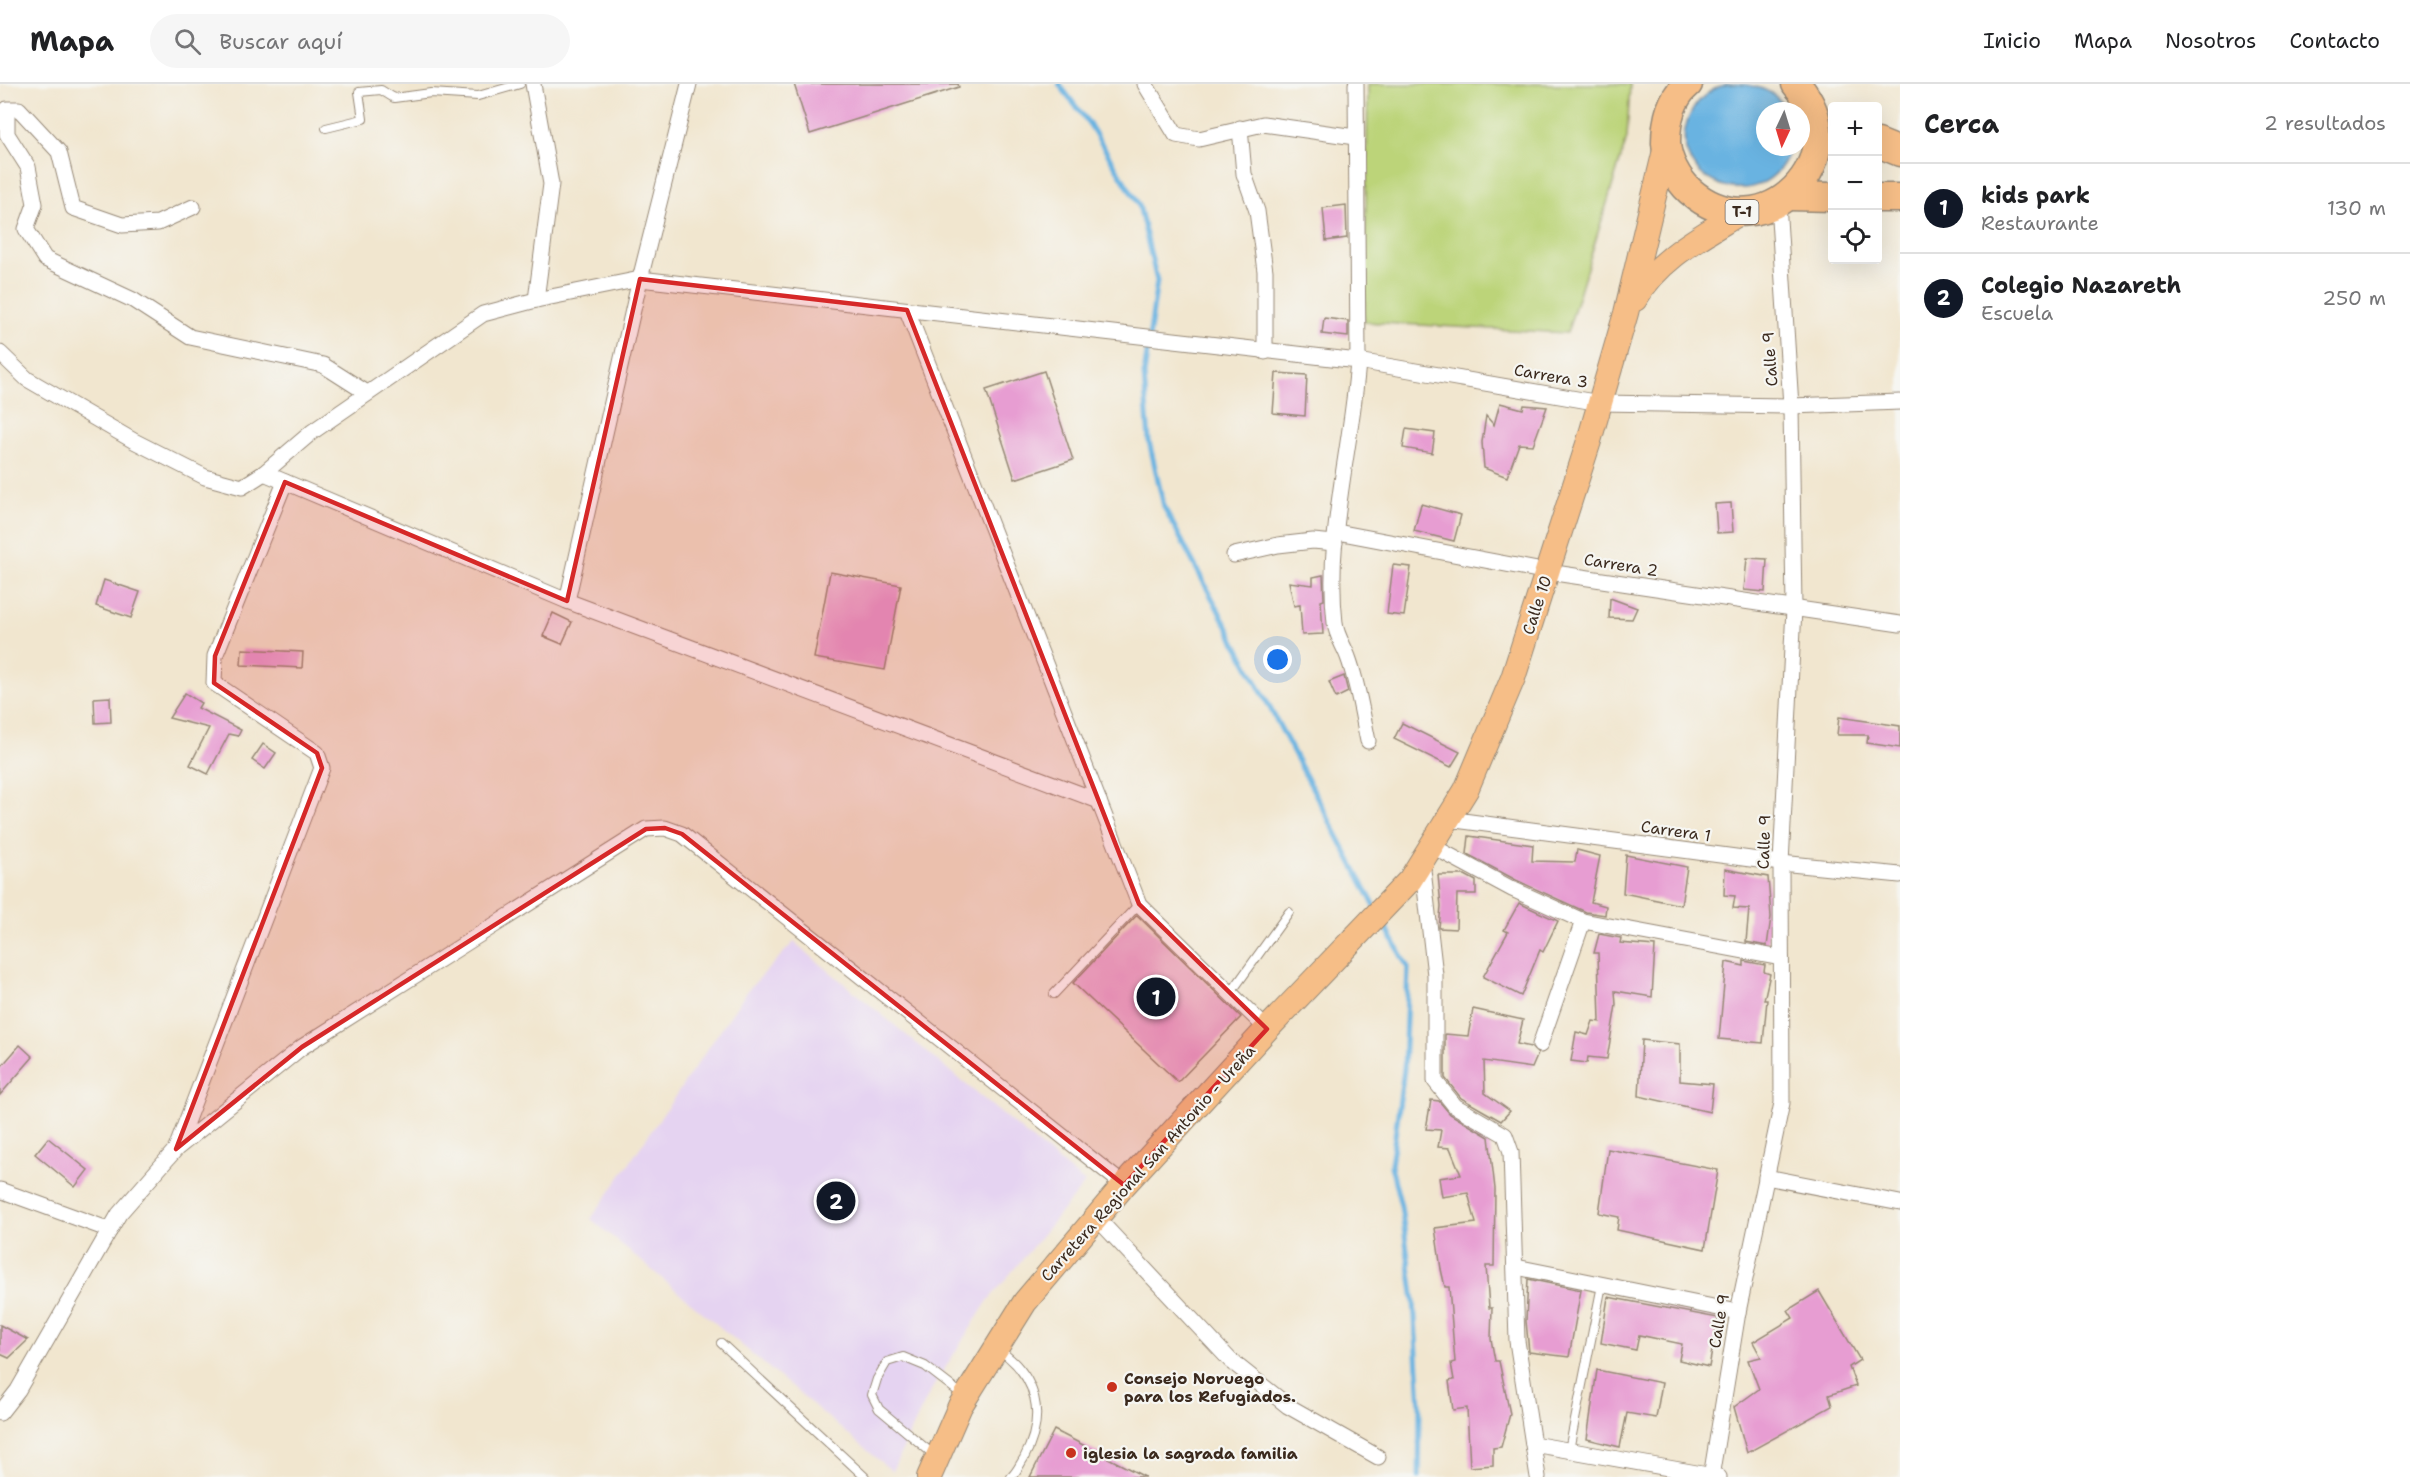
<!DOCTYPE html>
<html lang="es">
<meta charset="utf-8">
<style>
:root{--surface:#fff;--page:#f6f6f6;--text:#202124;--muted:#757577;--line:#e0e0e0;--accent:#111827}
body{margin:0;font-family:"Shantell Sans",sans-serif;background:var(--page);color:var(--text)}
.controls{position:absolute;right:18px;top:18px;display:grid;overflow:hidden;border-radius:6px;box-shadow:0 6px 24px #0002}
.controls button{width:54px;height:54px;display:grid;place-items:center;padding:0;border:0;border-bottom:2px solid var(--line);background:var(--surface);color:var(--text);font:30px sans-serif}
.compass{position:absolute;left:1756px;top:18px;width:54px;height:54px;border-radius:50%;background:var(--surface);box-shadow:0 6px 24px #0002;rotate:184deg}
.you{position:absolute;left:1278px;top:576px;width:21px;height:21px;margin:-15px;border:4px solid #fff;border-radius:50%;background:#1a73e8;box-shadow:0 0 0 9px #1a73e833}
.badge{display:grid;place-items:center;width:39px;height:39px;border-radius:50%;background:var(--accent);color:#fff;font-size:20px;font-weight:700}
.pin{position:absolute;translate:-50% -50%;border:3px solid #fff;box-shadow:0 2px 6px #0006}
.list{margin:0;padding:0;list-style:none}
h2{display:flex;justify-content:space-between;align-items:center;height:78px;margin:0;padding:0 24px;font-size:26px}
h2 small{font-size:20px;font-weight:400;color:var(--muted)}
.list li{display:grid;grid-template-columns:39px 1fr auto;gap:18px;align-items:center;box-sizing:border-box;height:90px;padding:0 24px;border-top:2px solid var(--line)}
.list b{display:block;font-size:22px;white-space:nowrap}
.list p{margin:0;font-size:20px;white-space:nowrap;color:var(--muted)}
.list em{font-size:20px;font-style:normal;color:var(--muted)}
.icon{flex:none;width:33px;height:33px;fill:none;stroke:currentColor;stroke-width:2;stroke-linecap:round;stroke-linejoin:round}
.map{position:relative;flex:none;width:1900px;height:1393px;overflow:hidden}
header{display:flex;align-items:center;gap:36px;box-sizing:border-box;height:84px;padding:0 30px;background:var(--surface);border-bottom:2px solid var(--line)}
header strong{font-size:28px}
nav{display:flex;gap:33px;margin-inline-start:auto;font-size:21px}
.search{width:420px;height:54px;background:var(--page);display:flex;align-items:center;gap:15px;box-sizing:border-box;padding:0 21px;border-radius:33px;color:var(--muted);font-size:22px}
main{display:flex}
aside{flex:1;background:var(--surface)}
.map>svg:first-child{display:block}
</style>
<header>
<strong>Mapa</strong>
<div class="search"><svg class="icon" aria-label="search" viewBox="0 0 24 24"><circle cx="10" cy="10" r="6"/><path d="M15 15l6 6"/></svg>Buscar aquí</div>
<nav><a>Inicio</a><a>Mapa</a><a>Nosotros</a><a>Contacto</a></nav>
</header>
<main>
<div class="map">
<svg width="1900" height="1393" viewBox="0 0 1900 1393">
<rect width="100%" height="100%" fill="#f6f6f2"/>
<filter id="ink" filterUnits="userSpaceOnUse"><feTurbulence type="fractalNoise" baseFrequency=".0167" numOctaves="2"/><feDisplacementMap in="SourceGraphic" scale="12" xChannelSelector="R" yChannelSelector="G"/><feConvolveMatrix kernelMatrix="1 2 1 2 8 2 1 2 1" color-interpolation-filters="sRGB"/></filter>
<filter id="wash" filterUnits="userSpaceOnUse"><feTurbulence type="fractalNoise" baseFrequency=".008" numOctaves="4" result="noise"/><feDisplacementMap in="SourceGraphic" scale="24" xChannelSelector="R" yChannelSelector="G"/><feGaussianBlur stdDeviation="1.35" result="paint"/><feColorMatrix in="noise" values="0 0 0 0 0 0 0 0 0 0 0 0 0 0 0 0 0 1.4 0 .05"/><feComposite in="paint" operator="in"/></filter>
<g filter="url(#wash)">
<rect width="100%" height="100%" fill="#f1e6cf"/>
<!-- built -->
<polygon fill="#e5d3f1" points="794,858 1085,1099 987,1218 930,1308 892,1387 591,1135 748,906"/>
<!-- green -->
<polygon fill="#bcd479" stroke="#7c7f4c" stroke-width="1.5" points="1368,0 1630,0 1627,54 1567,249 1364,238"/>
<!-- water -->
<path fill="#69b3e1" stroke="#526e80" stroke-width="1.5" d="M 1728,0 C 1752,0 1775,3 1786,27 L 1765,27 L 1765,63 L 1791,63 C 1765,143 1655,93 1692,27 C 1700,13 1712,4 1728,0 Z"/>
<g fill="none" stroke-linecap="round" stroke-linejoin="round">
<!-- stream -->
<g stroke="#69b3e1" stroke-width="5">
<polyline points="1059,0 1090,41 1139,121 1157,197 1144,291 1149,357 1164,423 1375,823"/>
<polyline points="1381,834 1408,884 1404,985 1391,1082 1401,1122 1414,1217 1420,1322 1419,1393"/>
</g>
</g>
<g id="blocks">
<!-- building -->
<g fill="#e79dd2">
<polygon points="794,0 958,0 959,3 810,50"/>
<polygon points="1346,121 1347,154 1326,157 1323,124"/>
<polygon points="1324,234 1348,237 1348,253 1322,250"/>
<polygon points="1044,287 1073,376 1015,395 986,306"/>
<polygon points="1276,289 1307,291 1305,332 1273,329"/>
<polygon points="1500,319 1523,325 1524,321 1547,323 1533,361 1519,360 1507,393 1484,384 1482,358 1486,332 1494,341"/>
<polygon points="1406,345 1435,349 1432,369 1403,364"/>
<polygon points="1731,419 1733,448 1717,449 1715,420"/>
<polygon points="1421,420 1461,431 1454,457 1414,447"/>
<polygon points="1747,474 1767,475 1765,508 1744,506"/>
<polygon points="1393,481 1411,483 1404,532 1387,530"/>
<polygon points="830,488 901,501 885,586 814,574"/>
<polygon points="1323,491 1324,516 1321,517 1323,550 1302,551 1300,521 1294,522 1289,498 1313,501 1313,493"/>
<polygon points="104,496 140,508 131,534 96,522"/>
<polygon points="1610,514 1637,524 1632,535 1609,534"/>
<polygon points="553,529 572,538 562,560 543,552"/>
<polygon points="242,565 303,568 302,584 241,581"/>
<polygon points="1344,592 1348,608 1336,614 1329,598"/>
<polygon points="185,609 201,619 198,624 241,646 238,652 229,650 208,690 190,681 209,644 169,634"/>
<polygon points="110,613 111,638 95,639 94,614"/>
<polygon points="1839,633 1900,642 1900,664 1867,659 1868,651 1837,651"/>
<polygon points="1402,639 1460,668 1451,683 1394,655"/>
<polygon points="263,660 276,669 265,685 252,676"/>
<polygon points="1469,752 1533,761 1532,777 1575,778 1577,766 1600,772 1591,818 1606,822 1605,831 1586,828 1516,796 1467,770"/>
<polygon points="1626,771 1687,783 1681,821 1623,809"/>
<polygon points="1725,785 1768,793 1771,833 1767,862 1746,858 1749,825 1733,824 1735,812 1724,811"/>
<polygon points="1438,791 1465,791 1476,797 1476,810 1457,810 1456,845 1439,844 1441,822"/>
<polygon points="1519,819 1558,837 1543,868 1540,866 1521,912 1483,893 1508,848 1504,846"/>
<polygon points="1137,831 1241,933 1178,998 1073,899"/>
<polygon points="1599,850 1621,854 1620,859 1655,862 1652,913 1615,907 1616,921 1607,975 1588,973 1587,979 1571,977 1576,948 1588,951 1593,937 1600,938 1598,869 1594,869"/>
<polygon points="1744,877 1765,881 1764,888 1770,890 1764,916 1767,916 1763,959 1719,955 1726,878 1744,882"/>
<polygon points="1473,925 1523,936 1517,960 1531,963 1538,970 1532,984 1484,977 1485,1009 1510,1027 1501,1037 1461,1014 1445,994 1445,950 1468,952"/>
<polygon points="1642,956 1680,960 1680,997 1713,1000 1710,1028 1639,1012"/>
<polygon points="20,961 33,973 0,1011 0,984"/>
<polygon points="1431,1016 1439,1017 1450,1030 1489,1053 1495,1105 1494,1182 1486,1182 1489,1224 1492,1224 1491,1255 1495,1277 1499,1277 1510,1330 1501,1363 1493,1364 1493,1381 1470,1383 1467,1324 1453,1326 1449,1297 1454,1296 1451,1279 1455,1278 1449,1203 1445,1203 1441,1185 1435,1144 1476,1139 1468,1109 1442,1113 1439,1094 1461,1091 1450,1064 1438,1063 1441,1046 1426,1045"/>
<polygon points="48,1054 88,1086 75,1103 35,1070"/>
<polygon points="1608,1065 1718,1086 1705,1165 1617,1146 1619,1133 1599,1129"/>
<polygon points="1528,1195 1581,1206 1569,1273 1529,1268 1526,1237"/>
<polygon points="1819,1207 1860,1276 1849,1283 1856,1302 1829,1311 1832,1322 1747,1369 1734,1323 1759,1305 1748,1276 1761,1273 1753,1258 1793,1234 1788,1226"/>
<polygon points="1608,1213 1718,1234 1709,1283 1679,1276 1682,1260 1639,1251 1636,1266 1601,1259"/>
<polygon points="0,1241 28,1256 9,1274 0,1270"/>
<polygon points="1597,1286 1662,1299 1656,1334 1627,1329 1620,1363 1587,1355"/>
<polygon points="1054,1346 1145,1393 1030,1393"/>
</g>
</g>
</g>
<g filter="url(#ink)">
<use href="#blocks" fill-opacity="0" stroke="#968876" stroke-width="1.5"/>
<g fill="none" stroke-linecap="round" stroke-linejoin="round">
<!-- lane casing -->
<g stroke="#968876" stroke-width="10">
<g id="lane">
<polyline points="326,44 363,35 359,8 381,6 394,14 431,9 478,12 520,0"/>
<polyline points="1054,910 1139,820"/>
<polyline points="1230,910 1289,828"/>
<polyline points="721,1259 865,1393"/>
<path d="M 998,1265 C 1037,1292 1047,1331 1024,1374 C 1020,1380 1017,1388 1011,1393"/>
<polyline points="1569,1366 1602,1201"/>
<polyline points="934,1371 879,1325 872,1311 877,1295 887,1278 903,1273 925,1282 964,1312"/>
</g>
</g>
<!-- street casing -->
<g stroke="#968876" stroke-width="17">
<g id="street">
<polyline points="533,0 551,100 536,216"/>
<polyline points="1145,0 1176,51 1199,55 1263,40 1355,53"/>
<path d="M 1356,0 L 1358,277 C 1352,364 1325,451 1335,539 C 1336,551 1344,562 1348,573 C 1358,600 1362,629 1368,657"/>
<polyline points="1240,44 1244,90 1257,127 1265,187 1265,268"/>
<polyline points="193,123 158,139 122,141 73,124 59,68 19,25 7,25 7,50 28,83 35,120 26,145 45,175 133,216 190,253 323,281 367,309"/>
<polyline points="907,226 1139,820 1267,945"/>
<polyline points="0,269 27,295 134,357 205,393 242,403 264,389 312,348 483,230 536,216 640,195 1358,277 1600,319 1791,322 1900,318"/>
<polyline points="264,389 567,517 1099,717"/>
<polyline points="1337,448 1548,488 1900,540"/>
<polyline points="1234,471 1278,461 1313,457 1335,459"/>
<polyline points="567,517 640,195 689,0"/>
<polyline points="1448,735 1781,779 1900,791"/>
<polyline points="1432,762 1512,805 1583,837 1781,874"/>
<polyline points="1422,777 1435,891 1435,997 1455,1022 1505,1051 1511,1068 1517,1257 1538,1393"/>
<polyline points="1540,961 1583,837"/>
<polyline points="177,1062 322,684 317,669 214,599 215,572 285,398"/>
<polyline points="1766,1093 1900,1119"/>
<polyline points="0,1106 110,1146"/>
<polyline points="1096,1133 1230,1276 1288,1322 1378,1373"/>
<polyline points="1516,1183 1738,1228"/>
<polyline points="0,1329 18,1306 119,1130 176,1065 302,963 646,745 665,744 682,750 1124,1101"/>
<polyline points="1533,1360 1719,1393"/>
<polyline points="1711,1393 1738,1228 1782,1019 1781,779 1794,525 1791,322 1778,119"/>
</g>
</g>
<!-- primary casing -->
<g stroke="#968876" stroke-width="26">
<g id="primary">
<path d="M 1635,215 C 1660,173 1701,153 1741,128"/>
<polyline points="929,1393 960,1322 1025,1218 1124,1101 1267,945 1410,796 1466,706 1513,594 1589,357 1626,229 1666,62"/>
</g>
</g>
<!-- highway casing -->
<g stroke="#968876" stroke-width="31">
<g id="highway">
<path d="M 1688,0 C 1671,14 1666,38 1666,59 C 1667,76 1677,95 1690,107 C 1763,171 1861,73 1796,0"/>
<polyline points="1878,59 1900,68"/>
<polyline points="1789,112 1832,113"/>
<polyline points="1878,114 1900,114"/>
</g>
</g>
<!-- lane -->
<use href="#lane" stroke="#fff" stroke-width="8"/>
<!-- street -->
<use href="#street" stroke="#fff" stroke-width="15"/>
<!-- primary -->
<use href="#primary" stroke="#f6be87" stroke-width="24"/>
<!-- highway -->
<use href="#highway" stroke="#f6be87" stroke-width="28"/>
</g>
</g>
<!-- marked area -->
<path fill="#d62828" fill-opacity="0.2" stroke="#d62828" stroke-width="4.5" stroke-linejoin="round" d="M 640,195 L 907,226 L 1139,820 L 1267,945 L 1124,1101 L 682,750 L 665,744 L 646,745 L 302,963 L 176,1065 L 322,684 L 317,669 L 214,599 L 215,572 L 285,398 L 567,517 Z"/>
<!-- markers -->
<g fill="#c8321e" stroke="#f6f6f2" stroke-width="2">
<circle cx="1112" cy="1303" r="6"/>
<circle cx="1071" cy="1369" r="6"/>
</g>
<g text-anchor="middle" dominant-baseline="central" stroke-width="4.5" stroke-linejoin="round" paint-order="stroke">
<!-- shield labels -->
<rect fill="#f6f6f2" stroke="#73675e" stroke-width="1.5" x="1725.5" y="116" width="33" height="24" rx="4.5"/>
<g font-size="15" font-weight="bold" fill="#3b2a1e">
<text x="1742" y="128">T-1</text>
</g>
<!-- street labels -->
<g font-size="16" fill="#3b2a1e" stroke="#f6f6f2">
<text transform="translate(1770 275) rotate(-94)">Calle 9</text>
<text transform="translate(1551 292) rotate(10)">Carrera 3</text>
<text transform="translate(1621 481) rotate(9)">Carrera 2</text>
<text transform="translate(1537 521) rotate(-72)">Calle 10</text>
<text transform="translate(1676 747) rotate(8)">Carrera 1</text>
<text transform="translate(1764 758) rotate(-88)">Calle 9</text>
<text transform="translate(1148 1079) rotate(-48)">Carretera Regional San Antonio - Ureña</text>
<text transform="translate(1719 1237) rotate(-80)">Calle 9</text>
</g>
<!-- poi labels -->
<g font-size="16" font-weight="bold" fill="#3b2a1e" stroke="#f6f6f2" text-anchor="start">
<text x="1124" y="1294">Consejo Noruego<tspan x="1124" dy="18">para los Refugiados.</tspan></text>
<text x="1083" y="1369">iglesia la sagrada familia</text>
</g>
</g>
</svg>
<div class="controls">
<button>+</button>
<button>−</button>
<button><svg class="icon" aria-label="locate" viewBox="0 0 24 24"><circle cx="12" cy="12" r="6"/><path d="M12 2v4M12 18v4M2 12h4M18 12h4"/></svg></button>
</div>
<svg class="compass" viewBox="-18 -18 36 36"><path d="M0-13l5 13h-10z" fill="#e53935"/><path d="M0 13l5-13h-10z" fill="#757577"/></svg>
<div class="you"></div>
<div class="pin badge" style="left:1156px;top:913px">1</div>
<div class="pin badge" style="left:836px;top:1117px">2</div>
</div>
<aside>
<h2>Cerca<small>2 resultados</small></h2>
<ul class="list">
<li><span class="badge">1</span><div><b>kids park</b><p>Restaurante</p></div><em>130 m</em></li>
<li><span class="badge">2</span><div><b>Colegio Nazareth</b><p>Escuela</p></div><em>250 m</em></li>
</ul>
</aside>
</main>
